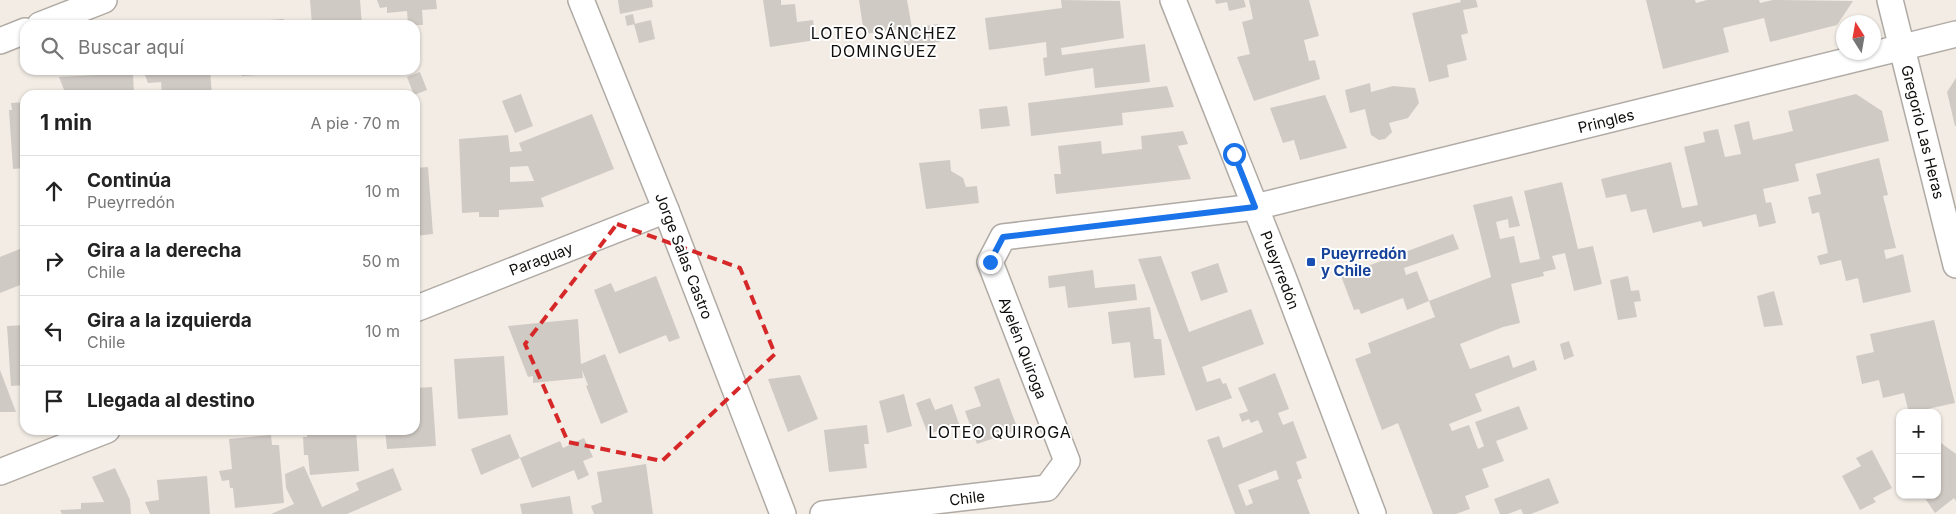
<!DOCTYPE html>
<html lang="es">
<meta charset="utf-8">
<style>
:root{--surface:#fff;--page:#f6f6f6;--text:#222;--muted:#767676;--line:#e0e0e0}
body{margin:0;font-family:Inter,sans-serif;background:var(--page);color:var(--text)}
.controls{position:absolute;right:15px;bottom:15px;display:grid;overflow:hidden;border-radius:10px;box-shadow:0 1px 4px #0004}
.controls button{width:45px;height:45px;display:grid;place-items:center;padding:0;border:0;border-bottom:1px solid var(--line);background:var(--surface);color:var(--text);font:25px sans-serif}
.compass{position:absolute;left:1836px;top:15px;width:45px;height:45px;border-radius:50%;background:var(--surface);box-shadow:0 1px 4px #0004;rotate:349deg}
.stop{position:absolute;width:15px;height:15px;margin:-11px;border:4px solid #1a73e8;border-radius:50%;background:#fff}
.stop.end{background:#1a73e8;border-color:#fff;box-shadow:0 1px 5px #0008}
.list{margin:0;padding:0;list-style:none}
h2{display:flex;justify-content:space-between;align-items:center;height:65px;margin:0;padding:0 20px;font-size:21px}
h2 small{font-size:16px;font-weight:400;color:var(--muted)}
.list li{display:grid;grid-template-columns:32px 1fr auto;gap:15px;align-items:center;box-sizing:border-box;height:70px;padding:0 20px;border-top:1px solid var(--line)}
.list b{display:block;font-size:19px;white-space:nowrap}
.list p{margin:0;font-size:16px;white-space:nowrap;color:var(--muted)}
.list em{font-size:16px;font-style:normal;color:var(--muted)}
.icon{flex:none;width:28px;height:28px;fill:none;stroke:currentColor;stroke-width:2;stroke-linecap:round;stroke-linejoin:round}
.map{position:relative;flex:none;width:1956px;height:514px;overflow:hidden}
.search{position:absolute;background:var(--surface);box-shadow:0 1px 4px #0004;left:20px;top:20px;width:400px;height:55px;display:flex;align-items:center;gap:12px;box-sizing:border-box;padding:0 18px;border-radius:15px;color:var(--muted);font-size:19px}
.panel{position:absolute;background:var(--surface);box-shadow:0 1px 4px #0004;left:20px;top:90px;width:400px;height:345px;border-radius:15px}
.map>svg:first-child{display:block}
</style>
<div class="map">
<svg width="1956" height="514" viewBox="0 0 1956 514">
<rect width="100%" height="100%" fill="#f2ece5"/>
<!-- building -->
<g fill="#d0cac4" fill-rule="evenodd">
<polygon points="310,0 360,0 362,25 312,25"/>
<polygon points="377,0 436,0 437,9 422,10 423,25 408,25 407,11 387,13 387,7 380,8"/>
<polygon points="618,0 652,0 653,7 620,14"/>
<polygon points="763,0 781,0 781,5 795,4 797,22 813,20 816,40 770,47"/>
<polygon points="859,0 907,0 912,28 938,24 940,42 905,46 902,29 864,34"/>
<polygon points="1061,0 1120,1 1124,38 1061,48 1062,55 1145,44 1150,82 1095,88 1093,68 1045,76 1043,58 1047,57 1046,42 989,50 985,18 1062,8"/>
<polygon points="1215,0 1244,0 1246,7 1229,11 1227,2 1216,4"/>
<polygon points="1249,0 1309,0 1319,36 1304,40 1309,61 1315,60 1320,79 1254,101 1237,57 1250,54 1242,22 1253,19"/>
<polygon points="1460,0 1476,0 1478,7 1463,10 1468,33 1461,35 1467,60 1447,65 1449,77 1429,82 1412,13 1461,2"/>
<polygon points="1646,0 1695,0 1696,3 1707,0 1759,0 1760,3 1773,0 1853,1 1837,25 1770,42 1764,18 1723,28 1729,52 1663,69"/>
<polygon points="633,14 635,24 627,26 625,16"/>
<polygon points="284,19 284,25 238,25 238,22"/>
<polygon points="651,20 655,39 639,43 634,24"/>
<polygon points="143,70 210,70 212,95 162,95 161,82 148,83"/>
<polygon points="241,70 288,70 288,73 242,76"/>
<polygon points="420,72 427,90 414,95 407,77"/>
<polygon points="133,73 134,95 66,95 59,77"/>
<polygon points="1956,78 1956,126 1955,126 1947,92"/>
<polygon points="1370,83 1371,92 1393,86 1415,88 1419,103 1408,118 1389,123 1392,132 1385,139 1379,140 1371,135 1365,109 1350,113 1345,90"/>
<polygon points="1167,86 1174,107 1122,113 1123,125 1031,136 1028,103"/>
<polygon points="521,94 533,126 515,133 502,101"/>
<polygon points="1856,94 1882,111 1889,141 1795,164 1799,181 1763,189 1766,203 1771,202 1776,223 1759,227 1756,214 1703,227 1701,221 1653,233 1646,209 1631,212 1626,194 1606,198 1601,179 1671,162 1682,208 1698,205 1684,147 1705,142 1703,132 1718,129 1725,157 1741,154 1734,125 1749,121 1753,140 1793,131 1788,111"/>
<polygon points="1325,95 1347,148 1300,160 1294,140 1283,143 1270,108"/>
<polygon points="25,102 25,168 13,169 9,110 12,110 11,103"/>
<polygon points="1007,106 1010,126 981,129 979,109"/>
<path d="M 592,114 L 614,169 L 541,198 L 544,207 L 499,210 L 499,217 L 479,217 L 479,212 L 462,213 L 459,139 L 508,135 L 510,152 L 522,151 L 519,143 ZM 528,166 L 534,181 L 510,182 L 510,167 Z"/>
<polygon points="1183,131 1188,144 1178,146 1191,179 1056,194 1054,174 1061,174 1058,146 1101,141 1102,154 1142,149 1141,136"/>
<polygon points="1879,158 1888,195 1883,196 1896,248 1884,250 1886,259 1903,254 1911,292 1863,303 1858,278 1846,281 1841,260 1820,265 1817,256 1828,253 1819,212 1812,214 1808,197 1821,194 1816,174"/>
<polygon points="950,160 951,171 963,178 966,187 977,186 979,203 926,209 919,163"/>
<polygon points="428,167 433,234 415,236 415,168"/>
<polygon points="1562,182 1578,249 1593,246 1602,284 1574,291 1565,253 1552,256 1556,269 1543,272 1544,276 1511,284 1520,323 1503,327 1460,344 1470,369 1509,355 1513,368 1534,360 1537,370 1475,394 1482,411 1449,424 1452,431 1469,425 1478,449 1484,446 1475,422 1519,406 1528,429 1496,441 1504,461 1482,469 1489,487 1465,496 1470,509 1456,514 1433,514 1398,423 1382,430 1355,359 1371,353 1368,343 1435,317 1429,301 1491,277 1473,205 1512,196 1520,226 1509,228 1508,219 1496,222 1500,239 1514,236 1520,263 1540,259 1524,191"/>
<polygon points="1453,234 1459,249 1404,268 1406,275 1417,271 1429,301 1407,310 1403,298 1361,314 1359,309 1354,310 1341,276"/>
<polygon points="25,247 25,283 0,293 0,257"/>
<polygon points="1161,256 1189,332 1251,309 1264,344 1202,367 1207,382 1220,378 1223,384 1226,383 1232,398 1196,411 1138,259"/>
<polygon points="1218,263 1228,292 1201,301 1191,272"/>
<polygon points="1093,270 1095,288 1135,284 1137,300 1068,308 1065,286 1049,288 1048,276"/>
<polygon points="656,276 680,338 669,342 666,335 619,354 594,290 611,283 615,292"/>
<polygon points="1628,276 1631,291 1639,290 1641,301 1634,302 1637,317 1618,320 1610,280"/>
<polygon points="1774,291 1783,325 1764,327 1757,296"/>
<polygon points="1150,307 1154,339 1161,339 1165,375 1134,378 1130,342 1112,344 1108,312"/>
<polygon points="578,319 581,364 605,354 628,412 601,424 586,386 588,385 582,370 583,378 533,383 533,376 528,377 508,326"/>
<polygon points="1934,320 1955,403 1909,413 1904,393 1883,398 1879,380 1862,384 1856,356 1874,352 1870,334"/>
<polygon points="25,325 25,385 11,386 7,326"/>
<polygon points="1569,341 1574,356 1564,360 1560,344"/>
<polygon points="504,356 508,415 458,419 454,359"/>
<polygon points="0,370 16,412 0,412"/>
<path d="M 1275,373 L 1289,409 L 1278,413 L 1283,425 L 1293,421 L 1307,458 L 1296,462 L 1302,478 L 1297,480 L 1310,514 L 1235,514 L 1207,440 L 1219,436 L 1223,448 L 1263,432 L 1258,420 L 1251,423 L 1249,419 L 1242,422 L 1239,414 L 1248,411 L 1238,388 ZM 1276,470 L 1279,479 L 1248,490 L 1253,503 L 1246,506 L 1238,485 Z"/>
<polygon points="800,375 818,419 788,432 768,379"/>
<polygon points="999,378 1018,430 977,444 965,411 981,406 974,387"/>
<polygon points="432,387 436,446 387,449 385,430 415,430 415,388"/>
<polygon points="904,394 912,426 887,433 879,401"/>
<polygon points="930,398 935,410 952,404 959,424 928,434 916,403"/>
<polygon points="867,425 869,444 864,444 867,468 829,472 824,430"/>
<polygon points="307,430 356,430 359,471 310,475 308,455 304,455 303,437 307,437"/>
<polygon points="510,434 520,458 560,441 563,448 584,438 593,457 583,461 589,475 578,480 574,470 532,488 520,458 481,475 471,449"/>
<polygon points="271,435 272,445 279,445 284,503 235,508 233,488 230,488 229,480 222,481 219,471 232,469 229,439"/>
<polygon points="1937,440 1956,454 1956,501 1954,498 1935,513 1923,495 1937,495"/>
<polygon points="1872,450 1892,488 1873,498 1876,502 1860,510 1842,476 1861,466 1856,458"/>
<polygon points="646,464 653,514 594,514 591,506 602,502 597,472"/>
<polygon points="304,466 322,507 359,490 356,483 393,468 402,490 347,514 271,514 294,504 286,488 285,474"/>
<polygon points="115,468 130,500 131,514 62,514 60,510 81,509 81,503 104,502 92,477"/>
<polygon points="207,476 210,514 150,514 145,502 159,500 157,480"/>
<polygon points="1549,478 1559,503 1531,514 1523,514 1521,509 1508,514 1500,514 1494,499"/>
<polygon points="570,496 573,514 522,514 520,504"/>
</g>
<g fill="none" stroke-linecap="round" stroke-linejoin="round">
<!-- minor casing -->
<g stroke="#b0aaa4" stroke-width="28">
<g id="minor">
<polyline points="581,0 666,210 783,514"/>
<polyline points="1173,0 1282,274 1373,514"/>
<polyline points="1890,0 1956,265"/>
<polyline points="40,25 104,0"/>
<polyline points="0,41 25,31"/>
<polyline points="415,309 666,210"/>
<polyline points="0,472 107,430"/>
<polyline points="823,514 1047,488 1067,461 990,262 1003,237 1255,207 1956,34"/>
</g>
</g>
<!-- minor -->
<use href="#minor" stroke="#fff" stroke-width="25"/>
</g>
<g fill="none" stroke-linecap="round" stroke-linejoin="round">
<!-- route -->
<polyline stroke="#1a73e8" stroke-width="6" points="990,262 1003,237 1255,207 1234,154"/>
</g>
<!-- marked area -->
<path fill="none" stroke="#d62828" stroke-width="4" stroke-dasharray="10 6" stroke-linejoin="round" d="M 617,224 L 740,268 L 775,354 L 662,461 L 568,442 L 525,344 Z"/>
<!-- markers -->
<rect fill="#1a4fb4" stroke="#fff" stroke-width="2" x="1306" y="257" width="10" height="10" rx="2.5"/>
<g text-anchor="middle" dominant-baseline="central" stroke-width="4" stroke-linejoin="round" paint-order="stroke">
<!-- street labels -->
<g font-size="15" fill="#0f0e0c" stroke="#fff">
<text transform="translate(1606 121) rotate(-14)">Pringles</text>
<text transform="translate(1923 132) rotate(76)">Gregorio Las Heras</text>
<text transform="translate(684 256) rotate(69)">Jorge Salas Castro</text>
<text transform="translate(541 259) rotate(-21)">Paraguay</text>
<text transform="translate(1280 270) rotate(69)">Pueyrredón</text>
<text transform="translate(1023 348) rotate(69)">Ayelén Quiroga</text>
<text transform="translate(967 498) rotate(-7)">Chile</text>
</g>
<!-- transit labels -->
<g font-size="15" font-weight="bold" fill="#164399" stroke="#fff" text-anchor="start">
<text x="1321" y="253">Pueyrredón<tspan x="1321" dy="17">y Chile</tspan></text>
</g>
<!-- neighbourhood labels -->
<g font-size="16" letter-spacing="1" fill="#0f0e0c" stroke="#fff">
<text x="884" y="33">LOTEO SÁNCHEZ<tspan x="884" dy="18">DOMINGUEZ</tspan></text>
<text x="1000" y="432">LOTEO QUIROGA</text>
</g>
</g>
</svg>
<div class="controls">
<button>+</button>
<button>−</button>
</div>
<svg class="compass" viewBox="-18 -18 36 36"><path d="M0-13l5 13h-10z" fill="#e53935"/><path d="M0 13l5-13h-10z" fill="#767676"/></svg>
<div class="stop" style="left:1234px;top:154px"></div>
<div class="stop end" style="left:990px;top:262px"></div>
<div class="search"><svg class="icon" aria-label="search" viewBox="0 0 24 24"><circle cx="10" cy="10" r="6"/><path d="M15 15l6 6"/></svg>Buscar aquí</div>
<section class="panel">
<h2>1 min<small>A pie · 70 m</small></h2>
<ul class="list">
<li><svg class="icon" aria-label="ahead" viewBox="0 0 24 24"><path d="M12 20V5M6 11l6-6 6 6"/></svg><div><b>Continúa</b><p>Pueyrredón</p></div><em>10 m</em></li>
<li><svg class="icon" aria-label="right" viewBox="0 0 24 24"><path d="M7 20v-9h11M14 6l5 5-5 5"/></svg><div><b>Gira a la derecha</b><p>Chile</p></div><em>50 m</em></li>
<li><svg class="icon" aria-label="left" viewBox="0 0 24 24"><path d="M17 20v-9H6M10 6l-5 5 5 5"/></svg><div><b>Gira a la izquierda</b><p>Chile</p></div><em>10 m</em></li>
<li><svg class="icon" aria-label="arrive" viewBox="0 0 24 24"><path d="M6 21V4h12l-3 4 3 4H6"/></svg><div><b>Llegada al destino</b></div></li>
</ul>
</section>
</div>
